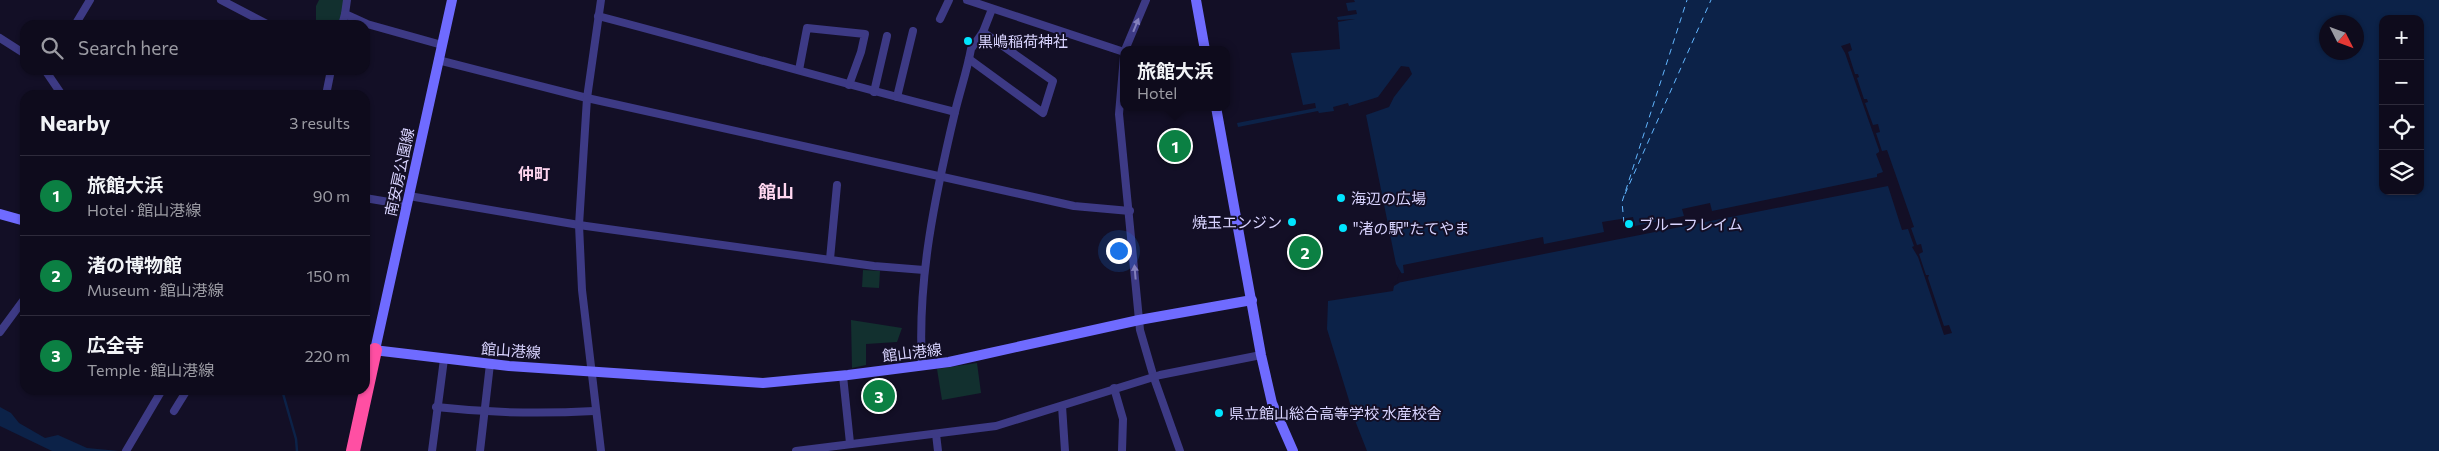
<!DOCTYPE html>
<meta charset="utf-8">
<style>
:root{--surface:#0e0b1c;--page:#1c1929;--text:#f1f3f6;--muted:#9b9ba3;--line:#2e2b3b;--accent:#0b8043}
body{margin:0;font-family:Commissioner,"Noto Sans JP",sans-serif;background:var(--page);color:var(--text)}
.controls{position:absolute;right:15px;top:15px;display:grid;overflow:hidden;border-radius:10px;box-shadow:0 1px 4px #0004}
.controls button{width:45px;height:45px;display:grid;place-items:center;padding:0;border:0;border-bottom:1px solid var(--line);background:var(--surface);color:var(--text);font:25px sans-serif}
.compass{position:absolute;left:2319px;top:15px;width:45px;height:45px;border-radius:50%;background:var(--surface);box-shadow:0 1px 4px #0004;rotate:132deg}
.you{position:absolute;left:1118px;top:250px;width:18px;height:18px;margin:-12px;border:4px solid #fff;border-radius:50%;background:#1a73e8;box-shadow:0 0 0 8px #1a73e833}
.badge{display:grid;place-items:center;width:32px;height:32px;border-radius:50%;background:var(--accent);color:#fff;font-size:16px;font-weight:700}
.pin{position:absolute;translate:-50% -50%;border:2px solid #fff;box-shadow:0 1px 5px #0006}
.popup{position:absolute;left:1120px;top:46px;width:110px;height:65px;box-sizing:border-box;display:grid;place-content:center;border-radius:10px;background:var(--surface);filter:drop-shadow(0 1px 4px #0005);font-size:16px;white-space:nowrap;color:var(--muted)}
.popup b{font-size:19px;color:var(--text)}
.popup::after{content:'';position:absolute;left:50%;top:100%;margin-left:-10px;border:10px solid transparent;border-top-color:var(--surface)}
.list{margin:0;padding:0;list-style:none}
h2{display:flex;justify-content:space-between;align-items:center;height:65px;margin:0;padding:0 20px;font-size:21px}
h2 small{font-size:16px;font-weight:400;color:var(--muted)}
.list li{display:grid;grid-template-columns:32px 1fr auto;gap:15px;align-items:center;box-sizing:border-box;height:80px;padding:0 20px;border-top:1px solid var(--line)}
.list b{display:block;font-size:19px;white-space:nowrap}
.list p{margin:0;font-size:16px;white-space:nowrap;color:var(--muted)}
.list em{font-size:16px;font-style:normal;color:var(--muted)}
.icon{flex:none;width:28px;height:28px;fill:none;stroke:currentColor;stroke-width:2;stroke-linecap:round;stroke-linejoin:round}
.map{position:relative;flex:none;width:2439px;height:451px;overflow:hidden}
.search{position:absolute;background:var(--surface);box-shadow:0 1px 4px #0004;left:20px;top:20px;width:350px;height:55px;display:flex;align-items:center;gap:12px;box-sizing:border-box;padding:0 18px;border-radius:15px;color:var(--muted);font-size:19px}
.panel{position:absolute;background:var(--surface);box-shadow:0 1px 4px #0004;left:20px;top:90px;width:350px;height:305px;border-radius:15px}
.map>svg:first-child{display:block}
</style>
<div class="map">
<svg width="2439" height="451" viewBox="0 0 2439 451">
<rect width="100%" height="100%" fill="#130f26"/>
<!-- green -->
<g fill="#12302f">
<polygon points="319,0 345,0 339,25 316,25 316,6"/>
<polygon points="863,270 880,271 879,288 862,287"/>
<polygon points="851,320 902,328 897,342 866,344 866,365 852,368"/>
<polygon points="977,363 981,393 942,400 937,369"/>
</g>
<!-- water -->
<g fill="#0c2248" fill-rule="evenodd">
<path d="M 1354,0 L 2439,0 L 2439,451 L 1367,451 L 1356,423 L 1327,329 L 1328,301 L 1393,291 L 1394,286 L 1399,283 L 1402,274 L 1396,264 L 1366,115 L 1389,107 L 1394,97 L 1412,74 L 1409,67 L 1401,66 L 1378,97 L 1349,106 L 1348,103 L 1333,107 L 1334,111 L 1319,113 L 1318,111 L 1238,127 L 1237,123 L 1316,108 L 1315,103 L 1303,105 L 1291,53 L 1340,49 L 1338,22 L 1355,19 L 1338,20 L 1337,17 L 1357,14 L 1356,10 L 1348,11 L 1346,3 L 1355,2 ZM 2383,19 L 2420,19 L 2420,191 L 2383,191 ZM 2326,22 L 2356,22 L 2356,52 L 2326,52 Z"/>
<polygon points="0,407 11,413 19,423 45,438 58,435 87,448 119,451 52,451 0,426"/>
</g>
<!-- pier -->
<polygon fill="#130f26" points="1850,43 1852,50 1848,52 1855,74 1858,74 1859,77 1857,78 1864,99 1867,99 1868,102 1865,103 1873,125 1878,124 1880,132 1876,133 1882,151 1887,150 1914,227 1911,228 1917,245 1921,244 1923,252 1919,254 1926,275 1929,275 1928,278 1944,326 1949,325 1952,333 1944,335 1918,257 1912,247 1914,246 1908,229 1902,230 1888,186 1392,284 1397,281 1399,274 1404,273 1403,265 1543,237 1544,244 1604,232 1602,222 1633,217 1635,226 1684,216 1682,209 1710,203 1712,211 1877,177 1877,174 1883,172 1876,154 1879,152 1879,150 1845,53 1841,46"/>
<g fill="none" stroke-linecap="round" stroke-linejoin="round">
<!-- stream -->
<polyline stroke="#0c2248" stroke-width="2.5" points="282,390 296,439 297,451"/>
<!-- ferry -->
<g stroke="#62b6ff" stroke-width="1" stroke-dasharray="6 5" stroke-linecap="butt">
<polyline points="1625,194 1711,0"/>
<polyline points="1624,223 1622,202 1687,0"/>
</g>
<!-- street -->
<g stroke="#3d3a85" stroke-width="8">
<polyline points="221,0 269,25"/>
<polyline points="347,0 345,14 367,24 442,45"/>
<polyline points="967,0 1124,52"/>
<path d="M 598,16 C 717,47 835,82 955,112"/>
<polyline points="940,19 949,0"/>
<polyline points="75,25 90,0"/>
<polyline points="342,25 345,14"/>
<polyline points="0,38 25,54"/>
<polyline points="1125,50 1146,0"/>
<polyline points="1124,56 1119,114 1140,330 1154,378 1180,451"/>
<polyline points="969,59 1043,113 1053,81 983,32"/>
<polyline points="438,60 587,98 1020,194 1074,206 1130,211"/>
<polyline points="45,70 62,95"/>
<polyline points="799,70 807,28 865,34 861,52 849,85"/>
<polyline points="874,92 887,36"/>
<polyline points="326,95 331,70"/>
<polyline points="897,97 913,31"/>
<polyline points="409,196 579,225 874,266 924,270"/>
<polyline points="365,198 407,205"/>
<polyline points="830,259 837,185"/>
<polyline points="0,332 25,298"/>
<path d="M 922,366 C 917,280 935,196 955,112 C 960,91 967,71 971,49 L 983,32 L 992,9"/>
<polyline points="843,376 850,443"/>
<polyline points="1114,388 1123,419 1122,451"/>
<polyline points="1062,406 1065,451"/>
<path d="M 436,407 C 489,413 541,414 594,411"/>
<polyline points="174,411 187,390"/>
<polyline points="936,434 938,451"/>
<polyline points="126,451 162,390"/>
<polyline points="432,451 444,359"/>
<polyline points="480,451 490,364"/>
<polyline points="601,451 582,290 579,225 587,98 601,0"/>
<polyline points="796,451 996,426 1160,375 1261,355"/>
</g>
<!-- secondary -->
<g stroke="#6f6bff" stroke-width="10">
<polyline points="1196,0 1205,50"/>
<polyline points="1216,107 1261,355 1272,403 1293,451"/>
<polyline points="0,214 25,221"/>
<polyline points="365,349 509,366 763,383 848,375 949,362 1139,320 1252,300"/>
<polyline points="375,350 452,0"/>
</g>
<!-- highway -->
<polyline stroke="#ff4fa3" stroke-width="14" points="353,451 375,350"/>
</g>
<!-- one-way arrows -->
<defs><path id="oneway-solid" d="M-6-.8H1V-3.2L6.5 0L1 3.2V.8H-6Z" transform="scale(1.25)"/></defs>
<g fill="#837fbc">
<use href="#oneway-solid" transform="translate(1136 25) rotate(-68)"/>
<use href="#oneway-solid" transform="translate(1135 272) rotate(-95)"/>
</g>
<!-- markers -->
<g fill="#00e5ff" stroke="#130f26" stroke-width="2">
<circle cx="968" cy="41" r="5"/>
<circle cx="1341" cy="198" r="5"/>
<circle cx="1292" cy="222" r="5"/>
<circle cx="1629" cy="224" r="5"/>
<circle cx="1343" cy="228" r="5"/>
<circle cx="1219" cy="413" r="5"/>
</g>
<g text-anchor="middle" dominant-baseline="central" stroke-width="4" stroke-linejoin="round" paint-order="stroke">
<!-- poi labels -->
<g font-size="15" fill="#d9d4ff" stroke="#130f26" text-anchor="start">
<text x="978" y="41">黒嶋稲荷神社</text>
<text x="1351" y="198">海辺の広場</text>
<text x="1282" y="222" text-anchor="end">焼玉エンジン</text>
<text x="1639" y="224">ブルーフレイム</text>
<text x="1353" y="228">"渚の駅"たてやま</text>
<text x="1229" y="413">県立館山総合高等学校 水産校舎</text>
</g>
<!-- street labels -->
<g font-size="15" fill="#d9d4ff" stroke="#130f26">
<text transform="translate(399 172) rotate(-78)">南安房公園線</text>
<text transform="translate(511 350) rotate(4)">館山港線</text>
<text transform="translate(912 352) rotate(-7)">館山港線</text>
</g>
<!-- neighbourhood labels -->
<g font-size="16" font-weight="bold" fill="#ffd6f0" stroke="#130f26">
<text x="534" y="173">仲町</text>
</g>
<!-- quarter labels -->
<g font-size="18" font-weight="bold" fill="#ffd6f0" stroke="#130f26">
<text x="776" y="191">館山</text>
</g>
</g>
</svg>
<div class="controls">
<button>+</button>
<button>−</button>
<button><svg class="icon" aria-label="locate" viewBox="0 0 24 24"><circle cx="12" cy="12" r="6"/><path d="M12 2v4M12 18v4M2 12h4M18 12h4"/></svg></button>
<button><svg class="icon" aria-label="layers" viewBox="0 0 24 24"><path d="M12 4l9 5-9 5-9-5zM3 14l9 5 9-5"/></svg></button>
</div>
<svg class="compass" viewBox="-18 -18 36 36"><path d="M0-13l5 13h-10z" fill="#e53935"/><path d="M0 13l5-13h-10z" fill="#9b9ba3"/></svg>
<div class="you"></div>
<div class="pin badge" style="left:1175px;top:146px">1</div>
<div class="popup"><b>旅館大浜</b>Hotel</div>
<div class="pin badge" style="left:1305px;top:252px">2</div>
<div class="pin badge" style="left:879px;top:396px">3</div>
<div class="search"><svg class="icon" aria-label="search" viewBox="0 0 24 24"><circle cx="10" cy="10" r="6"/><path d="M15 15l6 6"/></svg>Search here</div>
<section class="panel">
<h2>Nearby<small>3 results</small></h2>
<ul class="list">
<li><span class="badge">1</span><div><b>旅館大浜</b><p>Hotel · 館山港線</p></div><em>90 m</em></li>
<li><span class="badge">2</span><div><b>渚の博物館</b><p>Museum · 館山港線</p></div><em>150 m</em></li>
<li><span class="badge">3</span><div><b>広全寺</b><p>Temple · 館山港線</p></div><em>220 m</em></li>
</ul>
</section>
</div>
